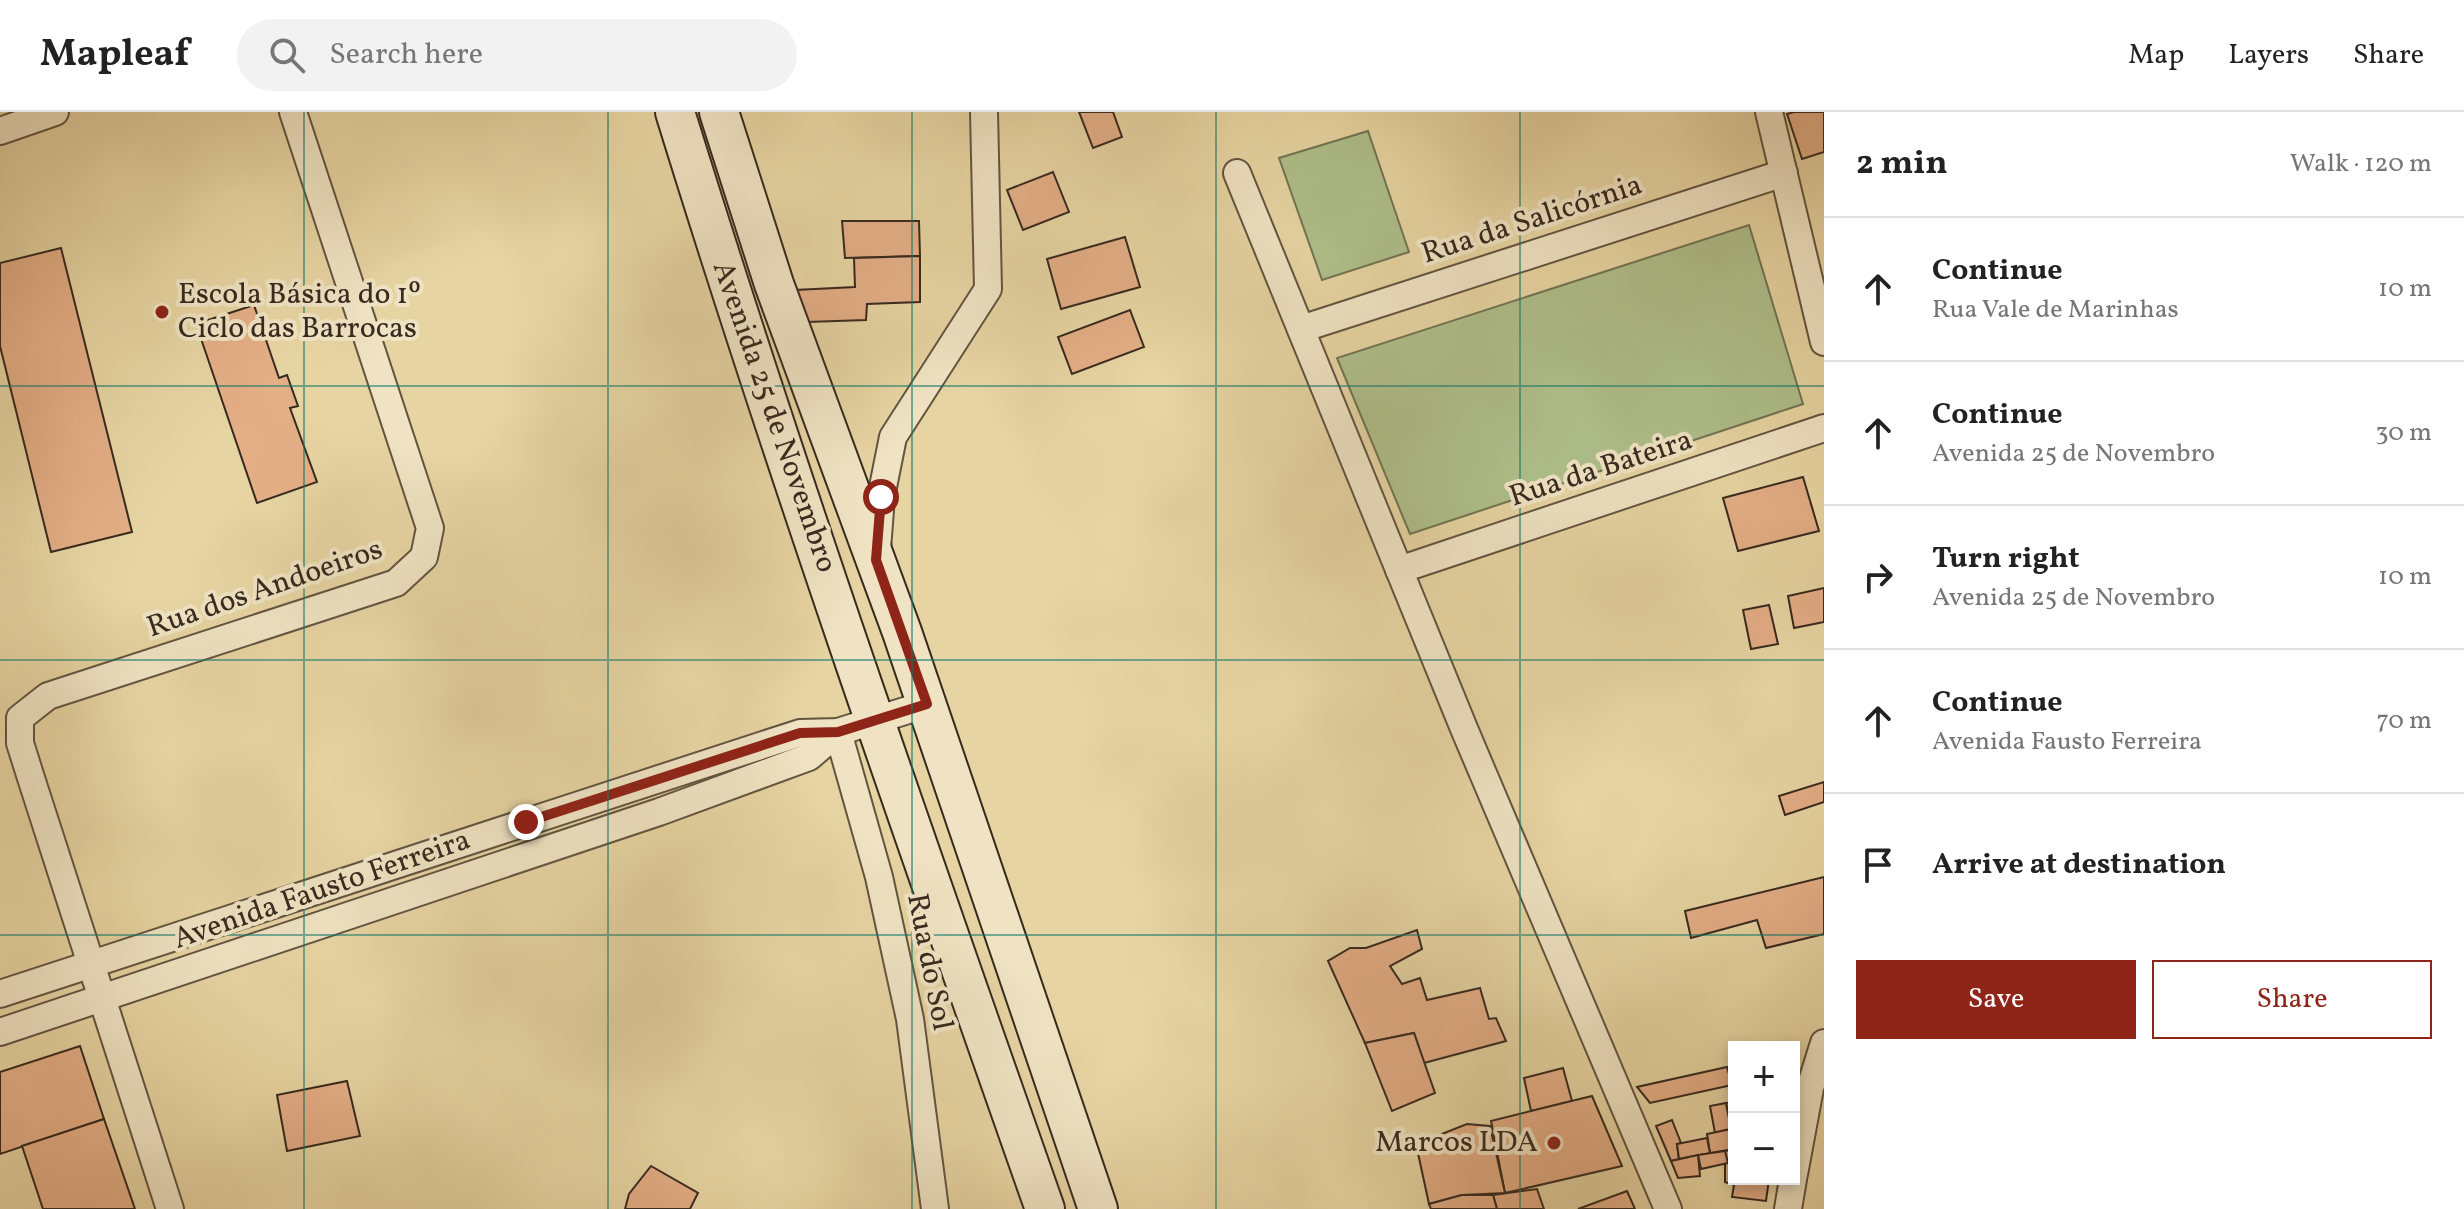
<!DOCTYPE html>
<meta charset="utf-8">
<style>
:root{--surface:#fff;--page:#f2f2f2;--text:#222;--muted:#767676;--line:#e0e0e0;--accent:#8f2418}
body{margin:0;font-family:Vollkorn,serif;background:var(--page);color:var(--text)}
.controls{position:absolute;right:24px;bottom:24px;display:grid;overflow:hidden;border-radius:0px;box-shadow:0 4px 12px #0003}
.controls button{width:72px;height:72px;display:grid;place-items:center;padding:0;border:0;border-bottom:2px solid var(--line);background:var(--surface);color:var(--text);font:40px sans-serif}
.stop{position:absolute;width:24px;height:24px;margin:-18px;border:6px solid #8f2418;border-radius:50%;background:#fff}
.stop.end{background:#8f2418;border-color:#fff;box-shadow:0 2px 8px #0008}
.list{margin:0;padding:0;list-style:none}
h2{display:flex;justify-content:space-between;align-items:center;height:104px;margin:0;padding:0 32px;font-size:34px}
h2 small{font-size:26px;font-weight:400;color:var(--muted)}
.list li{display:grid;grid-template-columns:52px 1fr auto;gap:24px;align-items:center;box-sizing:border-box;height:144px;padding:0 32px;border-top:2px solid var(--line)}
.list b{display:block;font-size:30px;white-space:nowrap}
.list p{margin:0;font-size:26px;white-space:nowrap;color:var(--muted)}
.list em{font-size:26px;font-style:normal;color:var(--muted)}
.actions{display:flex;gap:16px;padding:24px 32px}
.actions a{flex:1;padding:18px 0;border:2px solid var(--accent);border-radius:0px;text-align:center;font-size:28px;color:var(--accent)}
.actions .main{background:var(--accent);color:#fff}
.icon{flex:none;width:44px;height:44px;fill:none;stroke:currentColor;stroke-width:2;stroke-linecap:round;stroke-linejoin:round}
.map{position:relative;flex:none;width:1824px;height:1097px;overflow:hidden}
header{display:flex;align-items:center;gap:48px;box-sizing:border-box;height:112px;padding:0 40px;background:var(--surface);border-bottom:2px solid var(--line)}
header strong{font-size:38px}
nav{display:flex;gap:44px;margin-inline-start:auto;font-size:28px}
.search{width:560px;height:72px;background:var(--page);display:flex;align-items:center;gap:20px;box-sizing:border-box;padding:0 28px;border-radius:44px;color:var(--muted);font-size:30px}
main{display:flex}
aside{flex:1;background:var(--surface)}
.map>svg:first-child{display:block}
</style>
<header>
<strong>Mapleaf</strong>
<div class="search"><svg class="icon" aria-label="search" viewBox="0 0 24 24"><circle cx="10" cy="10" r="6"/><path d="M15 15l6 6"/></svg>Search here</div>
<nav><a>Map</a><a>Layers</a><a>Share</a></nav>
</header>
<main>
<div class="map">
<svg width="1824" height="1097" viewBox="0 0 1824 1097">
<rect width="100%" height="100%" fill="#e6d4a2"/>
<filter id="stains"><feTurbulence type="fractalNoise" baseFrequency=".0025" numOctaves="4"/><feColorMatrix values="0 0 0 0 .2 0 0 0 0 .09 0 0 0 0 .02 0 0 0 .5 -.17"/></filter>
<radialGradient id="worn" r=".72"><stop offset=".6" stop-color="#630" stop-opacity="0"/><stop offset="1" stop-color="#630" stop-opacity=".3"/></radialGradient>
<!-- green -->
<g fill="#aebe8a" stroke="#727454" stroke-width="2">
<polygon points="1368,19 1409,140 1322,168 1279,46"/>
<polygon points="1749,113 1803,292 1410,422 1337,246"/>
</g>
<!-- building -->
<g fill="#e4ae86" stroke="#372a1f" stroke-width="2">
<polygon points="1079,0 1113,0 1122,25 1093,36"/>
<polygon points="1794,0 1824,0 1824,40 1802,47 1787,2"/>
<polygon points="1053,60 1069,100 1023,118 1007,78"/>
<polygon points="842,109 919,109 920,144 845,146"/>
<polygon points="1125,125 1140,175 1061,197 1047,147"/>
<polygon points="61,136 132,420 51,440 0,234 0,151"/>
<polygon points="920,144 920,190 867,192 866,208 807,210 795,178 855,175 854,146"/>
<polygon points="254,193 279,266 287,263 298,294 290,296 317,370 257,391 196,212"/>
<polygon points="1130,198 1144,235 1072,262 1058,225"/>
<polygon points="1803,365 1819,419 1738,439 1723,386"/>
<polygon points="1824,476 1824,510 1794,516 1788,484"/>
<polygon points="1769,493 1778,532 1751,537 1743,498"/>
<polygon points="1824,670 1824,690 1785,703 1779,684"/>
<polygon points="1824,765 1824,822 1766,836 1757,808 1691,826 1685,799"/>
<polygon points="1417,818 1422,837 1390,854 1402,872 1420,866 1427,888 1480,876 1489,907 1496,906 1506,929 1424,951 1414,921 1365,931 1328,849 1350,836 1366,836"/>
<polygon points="1414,921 1435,981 1392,999 1365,931"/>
<polygon points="80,934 104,1007 0,1042 0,960"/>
<polygon points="1727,955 1732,973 1650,991 1637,975"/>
<polygon points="1563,956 1572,989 1531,999 1524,966"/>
<polygon points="347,969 360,1024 287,1039 277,983"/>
<polygon points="1592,984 1622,1054 1505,1081 1491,1009"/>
<polygon points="1734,990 1734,1032 1726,991"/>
<polygon points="1726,991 1731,1017 1715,1021 1710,994"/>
<polygon points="104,1007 135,1097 43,1097 22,1034"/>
<polygon points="1672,1008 1681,1031 1677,1032 1679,1047 1671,1049 1656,1014"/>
<polygon points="1467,1012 1490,1014 1505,1081 1462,1083 1429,1092 1416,1032"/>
<polygon points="1731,1017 1734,1037 1710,1041 1707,1022"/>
<polygon points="1707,1026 1710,1041 1679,1047 1677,1032"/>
<polygon points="1734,1037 1735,1067 1734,1073 1725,1070 1725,1039"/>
<polygon points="1725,1039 1728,1051 1701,1057 1698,1043"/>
<polygon points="1698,1043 1700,1064 1678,1066 1671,1049"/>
<polygon points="651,1054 698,1081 690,1097 625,1097 629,1082"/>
<polygon points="1735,1067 1769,1067 1766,1089 1732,1085"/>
<polygon points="1537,1077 1544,1097 1497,1097 1493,1083"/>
<polygon points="1627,1079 1635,1097 1578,1097"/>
<polygon points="1462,1083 1493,1083 1497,1097 1431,1097 1429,1092"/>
</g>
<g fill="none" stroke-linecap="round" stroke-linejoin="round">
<!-- street casing -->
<g stroke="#635440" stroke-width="30">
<g id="street">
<polyline points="1769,0 1824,230"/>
<polyline points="0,19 55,0"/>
<polyline points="1237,61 1465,619 1668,1097"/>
<polyline points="1301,217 1784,61"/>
<polyline points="877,437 881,385 893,325 988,177 984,0"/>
<polyline points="1399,458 1824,316"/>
<polyline points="838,620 879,765 910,907 935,1097"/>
<polyline points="0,882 800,621 838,620 927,592"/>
<polyline points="0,920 659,700 809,645 838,620"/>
<polyline points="1794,1062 1810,976 1824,931"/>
<polyline points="170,1097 31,666 20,631 20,606 48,584 396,471 424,445 430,416 293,0"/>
<polyline points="1788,1097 1793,1067"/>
</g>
</g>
<!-- secondary casing -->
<g stroke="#372a1f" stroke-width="42">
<g id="secondary">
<path d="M 675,0 C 789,369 917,733 1045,1097"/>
<polyline points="719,0 774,172 902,520 1098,1097"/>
</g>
</g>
<!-- street -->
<use href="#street" stroke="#efe3c3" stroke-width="26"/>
<!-- secondary -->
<use href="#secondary" stroke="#efe3c3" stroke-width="38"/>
</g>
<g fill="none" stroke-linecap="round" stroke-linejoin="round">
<!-- route -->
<polyline stroke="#8f2418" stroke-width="10" points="526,710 800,621 838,620 927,592 876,448 881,385"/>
</g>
<!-- grid -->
<path fill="none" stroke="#0f766e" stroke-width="2" stroke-opacity="0.55" d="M 304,0 L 304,1097M 608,0 L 608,1097M 912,0 L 912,1097M 1216,0 L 1216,1097M 1520,0 L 1520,1097M 0,274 L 1824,274M 0,548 L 1824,548M 0,823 L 1824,823"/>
<!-- markers -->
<g fill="#8f2418" stroke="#efe3c3" stroke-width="3">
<circle cx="162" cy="200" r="8"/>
<circle cx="1554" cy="1031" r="8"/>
</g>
<g text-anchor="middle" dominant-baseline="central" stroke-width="8" stroke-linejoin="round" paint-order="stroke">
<!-- street labels -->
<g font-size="30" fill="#372a1f" stroke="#efe3c3">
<text transform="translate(1532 108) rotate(-18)">Rua da Salicórnia</text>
<text transform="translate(774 305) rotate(71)">Avenida 25 de Novembro</text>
<text transform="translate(1601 357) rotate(-18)">Rua da Bateira</text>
<text transform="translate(265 477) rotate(-19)">Rua dos Andoeiros</text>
<text transform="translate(322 778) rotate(-19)">Avenida Fausto Ferreira</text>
<text transform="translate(929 850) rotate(79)">Rua do Sol</text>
</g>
<!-- poi labels -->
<g font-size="30" fill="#372a1f" stroke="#efe3c3" text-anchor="start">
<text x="178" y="183">Escola Básica do 1º<tspan x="178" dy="34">Ciclo das Barrocas</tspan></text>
<text x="1538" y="1031" text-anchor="end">Marcos LDA</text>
</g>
</g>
<rect width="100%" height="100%" filter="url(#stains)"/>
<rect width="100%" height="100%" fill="url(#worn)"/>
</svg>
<div class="controls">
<button>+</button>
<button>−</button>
</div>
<div class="stop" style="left:881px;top:385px"></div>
<div class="stop end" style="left:526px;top:710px"></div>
</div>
<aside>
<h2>2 min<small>Walk · 120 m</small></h2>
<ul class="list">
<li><svg class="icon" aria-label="ahead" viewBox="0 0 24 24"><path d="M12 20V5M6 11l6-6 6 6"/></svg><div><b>Continue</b><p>Rua Vale de Marinhas</p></div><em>10 m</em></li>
<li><svg class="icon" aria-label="ahead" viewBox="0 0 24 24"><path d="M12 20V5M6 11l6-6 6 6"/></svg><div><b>Continue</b><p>Avenida 25 de Novembro</p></div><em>30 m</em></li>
<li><svg class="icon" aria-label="right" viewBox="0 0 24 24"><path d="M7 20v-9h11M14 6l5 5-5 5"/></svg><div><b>Turn right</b><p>Avenida 25 de Novembro</p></div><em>10 m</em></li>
<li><svg class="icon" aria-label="ahead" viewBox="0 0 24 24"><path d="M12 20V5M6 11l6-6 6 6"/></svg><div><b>Continue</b><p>Avenida Fausto Ferreira</p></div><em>70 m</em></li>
<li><svg class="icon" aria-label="arrive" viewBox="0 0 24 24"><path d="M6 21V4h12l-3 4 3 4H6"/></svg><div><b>Arrive at destination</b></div></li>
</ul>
<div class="actions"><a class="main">Save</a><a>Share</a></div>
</aside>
</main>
